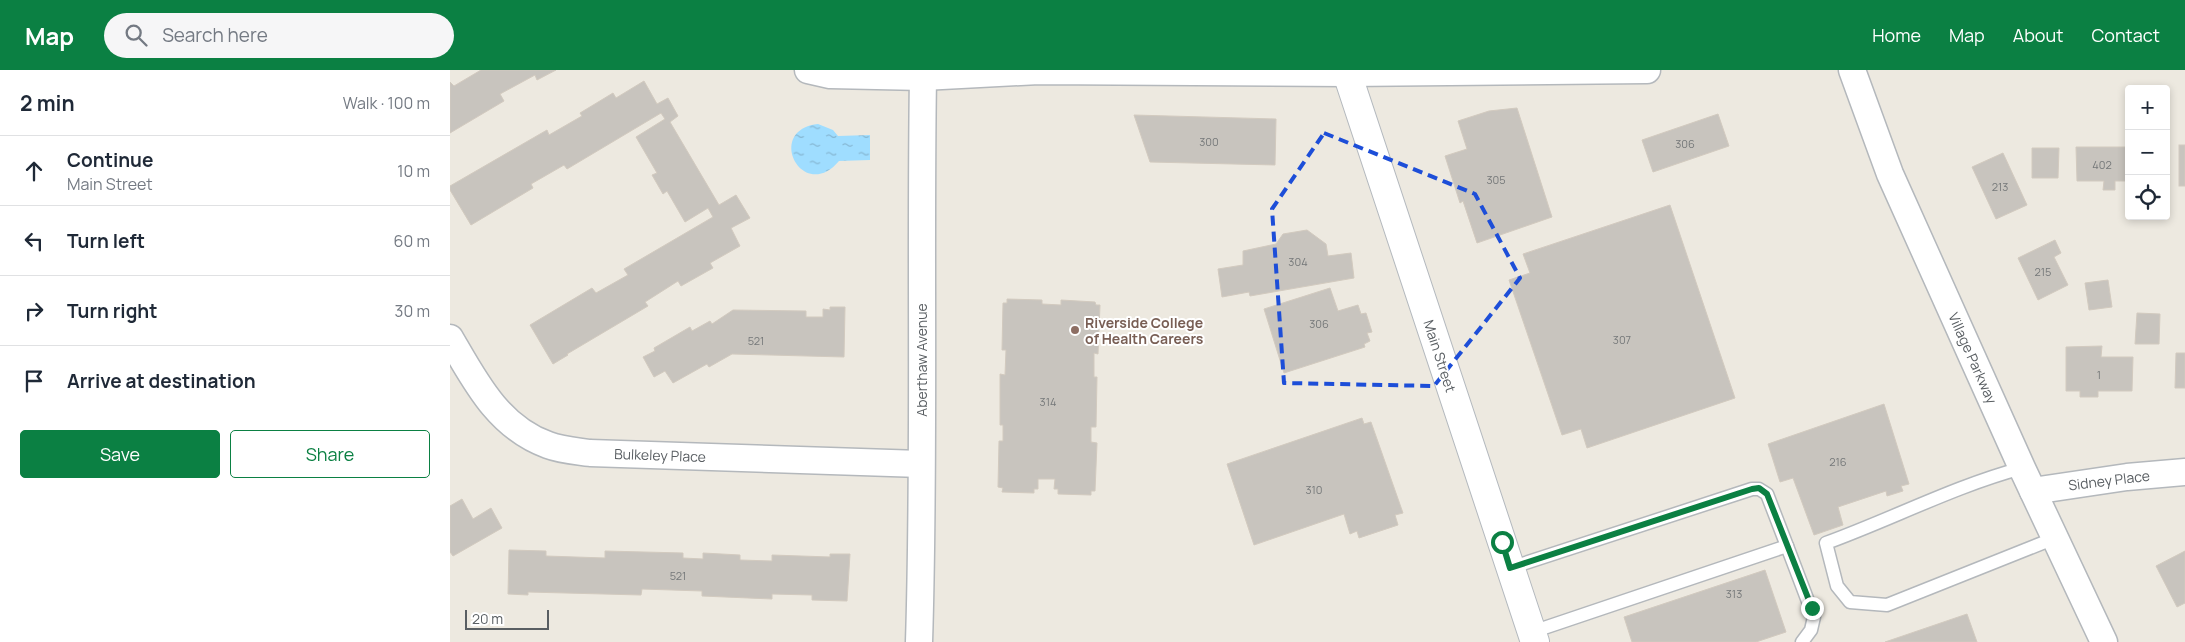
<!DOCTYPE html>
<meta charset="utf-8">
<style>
:root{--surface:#fff;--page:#f6f6f7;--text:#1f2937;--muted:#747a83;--line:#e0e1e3;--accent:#0b8043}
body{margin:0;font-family:Manrope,sans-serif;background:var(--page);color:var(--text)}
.controls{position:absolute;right:15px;top:15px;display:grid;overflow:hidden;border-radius:5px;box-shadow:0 2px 8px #0003}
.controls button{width:45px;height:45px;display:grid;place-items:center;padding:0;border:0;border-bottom:1px solid var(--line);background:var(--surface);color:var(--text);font:25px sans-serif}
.scale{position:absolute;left:15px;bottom:12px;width:84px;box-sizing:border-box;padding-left:5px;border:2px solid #595e62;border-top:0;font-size:14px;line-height:18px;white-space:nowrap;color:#595e62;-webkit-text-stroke:4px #fff;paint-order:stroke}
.stop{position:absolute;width:15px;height:15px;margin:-11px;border:4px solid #0b8043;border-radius:50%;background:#fff}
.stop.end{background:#0b8043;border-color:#fff;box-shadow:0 1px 5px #0008}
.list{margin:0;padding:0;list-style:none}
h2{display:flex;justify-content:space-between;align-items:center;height:65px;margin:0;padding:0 20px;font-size:21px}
h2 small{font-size:16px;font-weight:400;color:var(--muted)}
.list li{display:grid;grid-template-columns:32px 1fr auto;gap:15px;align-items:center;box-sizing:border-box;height:70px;padding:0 20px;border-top:1px solid var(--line)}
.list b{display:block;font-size:19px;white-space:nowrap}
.list p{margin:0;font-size:16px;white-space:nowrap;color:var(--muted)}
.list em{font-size:16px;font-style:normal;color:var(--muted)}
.actions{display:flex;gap:10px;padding:15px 20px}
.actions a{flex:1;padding:11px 0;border:1px solid var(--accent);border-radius:5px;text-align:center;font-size:18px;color:var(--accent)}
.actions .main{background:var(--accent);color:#fff}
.icon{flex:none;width:28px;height:28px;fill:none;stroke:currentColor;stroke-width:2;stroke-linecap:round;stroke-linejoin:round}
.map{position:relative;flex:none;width:1735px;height:572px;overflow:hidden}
header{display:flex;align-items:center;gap:30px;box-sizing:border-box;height:70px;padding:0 25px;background:var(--accent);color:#fff}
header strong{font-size:24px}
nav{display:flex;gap:28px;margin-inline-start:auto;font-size:18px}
.search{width:350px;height:45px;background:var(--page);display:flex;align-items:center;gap:12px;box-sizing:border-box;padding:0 18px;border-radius:28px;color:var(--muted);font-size:19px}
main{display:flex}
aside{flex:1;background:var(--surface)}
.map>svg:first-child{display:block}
</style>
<header>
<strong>Map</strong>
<div class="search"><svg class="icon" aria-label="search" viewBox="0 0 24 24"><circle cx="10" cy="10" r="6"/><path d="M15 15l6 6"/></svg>Search here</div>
<nav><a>Home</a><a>Map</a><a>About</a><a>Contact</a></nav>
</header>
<main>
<aside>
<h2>2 min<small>Walk · 100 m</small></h2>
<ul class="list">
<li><svg class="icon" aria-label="ahead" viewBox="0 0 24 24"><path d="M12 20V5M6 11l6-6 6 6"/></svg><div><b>Continue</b><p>Main Street</p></div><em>10 m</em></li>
<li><svg class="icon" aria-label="left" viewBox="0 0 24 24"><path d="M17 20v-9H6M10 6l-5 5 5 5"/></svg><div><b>Turn left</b></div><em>60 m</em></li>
<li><svg class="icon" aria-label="right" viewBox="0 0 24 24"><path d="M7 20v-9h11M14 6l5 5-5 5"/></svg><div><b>Turn right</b></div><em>30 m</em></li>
<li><svg class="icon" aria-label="arrive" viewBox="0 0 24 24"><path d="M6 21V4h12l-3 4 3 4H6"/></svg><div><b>Arrive at destination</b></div></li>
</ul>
<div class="actions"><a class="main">Save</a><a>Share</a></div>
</aside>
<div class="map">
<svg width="1735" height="572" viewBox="0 0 1735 572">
<defs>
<pattern id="water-ripples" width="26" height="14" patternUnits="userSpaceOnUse" patternTransform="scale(1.25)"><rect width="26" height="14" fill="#9fddff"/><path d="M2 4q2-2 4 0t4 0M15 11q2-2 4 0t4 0" fill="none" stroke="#85b6d2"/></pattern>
</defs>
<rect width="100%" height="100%" fill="#ede9e0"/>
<!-- water -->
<path fill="url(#water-ripples)" d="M 368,54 L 383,60 L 388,66 L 420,65 L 420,90 L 389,91 C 353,134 314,60 368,54 Z"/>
<!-- building -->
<g fill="#c8c4be" stroke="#d2cabf">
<polygon points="31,0 106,0 87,10 85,5 50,24 54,31 0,63 0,12 4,16"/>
<polygon points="194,11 207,34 218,28 228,46 220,52 269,135 286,125 300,148 281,158 290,176 260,193 263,198 231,216 228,211 195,232 198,236 117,284 118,285 103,294 80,255 142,218 146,223 178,205 174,199 263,147 258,138 235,152 217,121 213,124 202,105 207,103 186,67 215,49 211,43 117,99 114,95 81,114 83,118 21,155 0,120 0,116 97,60 99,65 132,46 130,43 163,23 166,28"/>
<polygon points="1067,38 1102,147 1027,173 1013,131 1010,133 995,86 1017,79 1008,51 1039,41"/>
<polygon points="1268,44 1279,76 1203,102 1192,70"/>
<polygon points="684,45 826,49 825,95 700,92"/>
<rect x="1729" y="75" width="6" height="41"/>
<polygon points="1626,77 1679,77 1679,111 1665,111 1665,120 1653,120 1654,111 1627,111"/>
<polygon points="1582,78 1609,78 1608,108 1582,108"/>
<polygon points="1553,83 1577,135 1546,149 1522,97"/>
<polygon points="1220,135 1285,328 1137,378 1131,359 1112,365 1059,210 1080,203 1073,184"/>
<polygon points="857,160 876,174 878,186 901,183 904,208 800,226 799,222 772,227 768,199 793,195 793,181 826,174 833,164"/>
<polygon points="1605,170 1611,183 1604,187 1618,215 1588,230 1568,188"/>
<polygon points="1658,210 1662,237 1639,240 1635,213"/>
<polygon points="880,218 888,241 908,235 911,244 916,243 922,262 917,263 920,271 914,274 915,277 834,303 814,239"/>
<polygon points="557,229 592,230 592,234 611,235 611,230 645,232 646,235 650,235 648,284 644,283 644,307 647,307 646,357 641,357 641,372 647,373 645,421 641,421 641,425 608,424 608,419 604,419 605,409 588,409 588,419 584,419 584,423 552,422 553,418 548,417 549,371 553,371 553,355 550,355 550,304 555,305 556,280 552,280 553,233 557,233"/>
<polygon points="380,237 395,237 394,287 282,284 259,297 257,294 223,313 215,301 204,307 193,287 205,281 204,278 240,257 242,261 260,251 262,254 283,240 356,241 356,247 373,247 373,239 380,240"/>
<polygon points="1687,243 1710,244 1709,274 1685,274"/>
<polygon points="1652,276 1651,287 1683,287 1682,321 1648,321 1648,327 1630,327 1630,321 1616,321 1616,277"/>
<polygon points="1726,283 1735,283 1735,318 1725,318"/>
<polygon points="1434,334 1459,414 1451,416 1453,421 1437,426 1436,421 1388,437 1393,455 1364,465 1343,408 1330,412 1318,374"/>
<polygon points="912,348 914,354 921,352 953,443 945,445 948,455 909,468 907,461 900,464 894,444 804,475 777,394"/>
<polygon points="12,429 23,449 41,438 52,458 3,486 0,482 0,436"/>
<polygon points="59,480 96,481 96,486 155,488 155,481 233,483 233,488 253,489 253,483 290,485 290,490 322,491 322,485 380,487 380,484 400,484 397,531 362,530 362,525 322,524 322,529 252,526 252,521 192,519 191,525 78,522 78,525 58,524"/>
<polygon points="1735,481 1735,533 1727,537 1706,496"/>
<polygon points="1315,500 1336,562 1306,572 1182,572 1174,547"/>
<polygon points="1517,544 1527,572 1435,572"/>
</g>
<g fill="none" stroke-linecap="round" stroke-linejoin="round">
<!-- service casing -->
<g stroke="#b4b8bc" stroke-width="15">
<g id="service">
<path d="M 1572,398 C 1505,416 1442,449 1376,473 L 1387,516 L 1400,532 L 1437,535 L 1605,468"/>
<polyline points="1337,476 1364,547 1361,560 1352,572"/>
<polyline points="1060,498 1302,419 1309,419 1317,424 1337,476 1082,562"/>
</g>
</g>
<!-- minor casing -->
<g stroke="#b4b8bc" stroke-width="29">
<g id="minor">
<polyline points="358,0 380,5 473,7 589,1 897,3 1197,0"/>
<polyline points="1402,0 1440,104 1572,398 1654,572"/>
<path d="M 0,268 C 25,311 48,357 98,375 C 111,380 126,381 140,383 L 471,394"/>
<polyline points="1583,421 1677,407 1735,402"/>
<path d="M 469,572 C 475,384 470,195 473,7"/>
</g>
</g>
<!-- secondary casing -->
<g stroke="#b4b9be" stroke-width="30">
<polyline id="secondary" points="896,0 1085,572"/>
</g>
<!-- service -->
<use href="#service" stroke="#fff" stroke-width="12"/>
<!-- minor -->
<use href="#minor" stroke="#fff" stroke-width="26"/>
<!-- secondary -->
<use href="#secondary" stroke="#fff" stroke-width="28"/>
</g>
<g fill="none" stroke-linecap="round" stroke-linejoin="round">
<!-- route -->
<polyline stroke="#0b8043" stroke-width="6" points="1052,472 1060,498 1302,419 1309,418 1317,424 1362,538"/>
</g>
<!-- marked area -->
<path fill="none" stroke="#1d4ed8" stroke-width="4" stroke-dasharray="10 6" stroke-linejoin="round" d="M 874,63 L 1025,124 L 1070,208 L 984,316 L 834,313 L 822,139 Z"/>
<!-- markers -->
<circle fill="#8d6e63" stroke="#fff" stroke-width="2" cx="625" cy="260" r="5"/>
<g text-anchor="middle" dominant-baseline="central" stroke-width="4" stroke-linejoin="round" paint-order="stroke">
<!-- number labels -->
<g font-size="11" fill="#757879">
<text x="759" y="71">300</text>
<text x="1235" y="73">306</text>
<text x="1652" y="94">402</text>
<text x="1046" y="109">305</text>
<text x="1550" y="116">213</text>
<text x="848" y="191">304</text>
<text x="1593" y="201">215</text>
<text x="869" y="253">306</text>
<text x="1172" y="269">307</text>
<text x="306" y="270">521</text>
<text x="1649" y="304">1</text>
<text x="598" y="331">314</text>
<text x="1388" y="391">216</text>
<text x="864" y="419">310</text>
<text x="228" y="505">521</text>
<text x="1284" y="523">313</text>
</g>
<!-- education labels -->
<g font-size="14" font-weight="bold" fill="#785e54" stroke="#fff" text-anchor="start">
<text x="635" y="252">Riverside College<tspan x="635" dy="16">of Health Careers</tspan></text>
</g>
<!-- street labels -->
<g font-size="14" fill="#595e62" stroke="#fff">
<text transform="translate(990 286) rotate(72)">Main Street</text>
<text transform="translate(1523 288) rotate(66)">Village Parkway</text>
<text transform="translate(471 290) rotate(-90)">Aberthaw Avenue</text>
<text transform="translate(210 385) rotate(2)">Bulkeley Place</text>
<text transform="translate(1659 410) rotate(-7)">Sidney Place</text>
</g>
</g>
</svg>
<div class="controls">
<button>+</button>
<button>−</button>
<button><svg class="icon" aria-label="locate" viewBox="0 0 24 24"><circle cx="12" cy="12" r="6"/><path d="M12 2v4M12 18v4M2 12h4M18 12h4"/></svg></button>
</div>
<div class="scale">20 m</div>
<div class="stop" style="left:1052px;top:472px"></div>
<div class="stop end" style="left:1362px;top:538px"></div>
</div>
</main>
